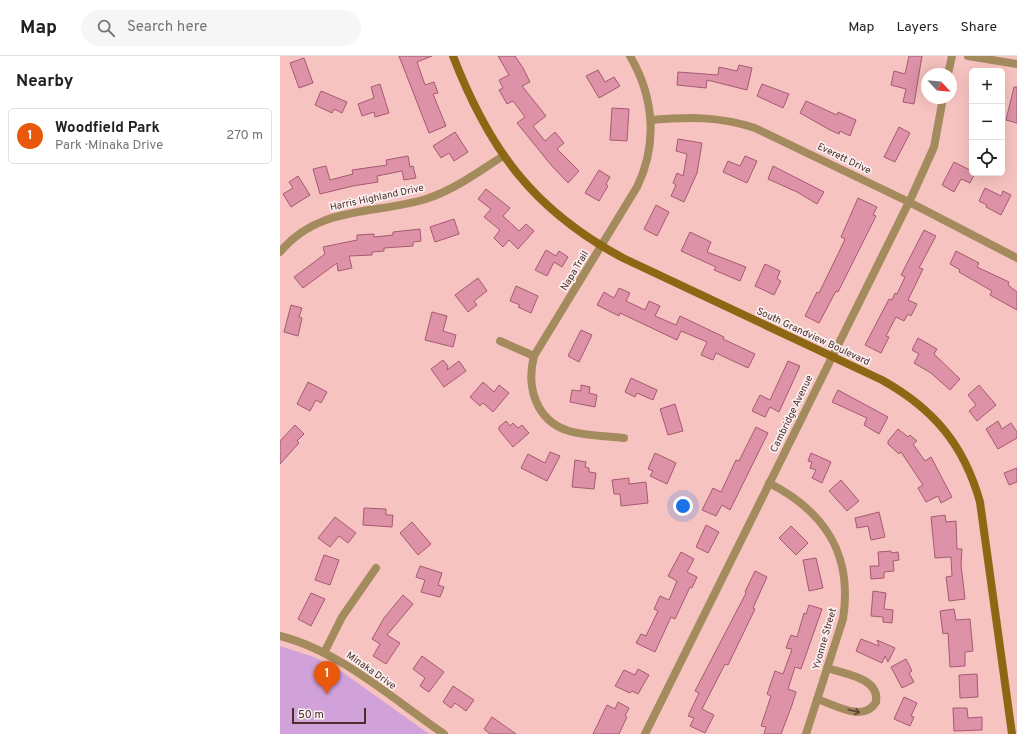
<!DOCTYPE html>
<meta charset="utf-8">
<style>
:root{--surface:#fff;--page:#f6f6f6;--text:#202124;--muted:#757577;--line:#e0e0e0;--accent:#ea580c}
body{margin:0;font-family:Overpass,sans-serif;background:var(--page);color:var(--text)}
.controls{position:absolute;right:12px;top:12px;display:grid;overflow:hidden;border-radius:6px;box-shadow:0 4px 16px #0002}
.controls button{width:36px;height:36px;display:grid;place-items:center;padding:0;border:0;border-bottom:1px solid var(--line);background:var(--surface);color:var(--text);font:20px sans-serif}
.compass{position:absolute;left:641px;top:12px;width:36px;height:36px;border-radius:50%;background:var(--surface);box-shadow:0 4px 16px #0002;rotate:116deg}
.scale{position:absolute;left:12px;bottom:10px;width:74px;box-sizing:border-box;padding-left:4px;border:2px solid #4e2c2b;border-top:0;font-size:11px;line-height:14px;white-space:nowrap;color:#4e2c2b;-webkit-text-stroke:3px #f9f0ef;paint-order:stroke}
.you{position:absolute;left:403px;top:450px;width:14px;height:14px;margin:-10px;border:3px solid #fff;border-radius:50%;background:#1a73e8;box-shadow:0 0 0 6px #1a73e833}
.badge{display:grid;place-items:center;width:26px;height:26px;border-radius:50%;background:var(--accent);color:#fff;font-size:13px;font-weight:700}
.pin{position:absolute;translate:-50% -33px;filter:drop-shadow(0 1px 2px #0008)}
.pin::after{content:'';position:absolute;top:21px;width:14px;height:12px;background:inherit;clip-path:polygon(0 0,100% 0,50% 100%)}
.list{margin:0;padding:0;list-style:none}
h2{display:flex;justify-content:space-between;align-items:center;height:52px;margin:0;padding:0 16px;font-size:17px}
h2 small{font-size:13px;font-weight:400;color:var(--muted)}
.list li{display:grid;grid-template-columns:26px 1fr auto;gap:12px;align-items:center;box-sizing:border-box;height:56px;margin:0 8px 8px;padding:0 8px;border:1px solid var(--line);border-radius:6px}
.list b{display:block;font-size:15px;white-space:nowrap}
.list p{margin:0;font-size:13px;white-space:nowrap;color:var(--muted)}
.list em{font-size:13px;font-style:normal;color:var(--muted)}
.icon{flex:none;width:22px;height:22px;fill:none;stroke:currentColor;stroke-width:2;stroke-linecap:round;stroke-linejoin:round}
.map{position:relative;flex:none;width:737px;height:678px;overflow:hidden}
header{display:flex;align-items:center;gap:24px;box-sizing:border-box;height:56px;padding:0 20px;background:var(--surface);border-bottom:1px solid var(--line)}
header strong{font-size:19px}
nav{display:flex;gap:22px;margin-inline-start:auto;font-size:14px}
.search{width:280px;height:36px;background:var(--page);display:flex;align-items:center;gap:10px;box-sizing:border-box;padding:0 14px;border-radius:22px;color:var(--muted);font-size:15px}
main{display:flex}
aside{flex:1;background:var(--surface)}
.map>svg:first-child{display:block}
</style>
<header>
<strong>Map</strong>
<div class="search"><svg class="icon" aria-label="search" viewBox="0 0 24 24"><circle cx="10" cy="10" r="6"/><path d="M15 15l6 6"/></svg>Search here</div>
<nav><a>Map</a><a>Layers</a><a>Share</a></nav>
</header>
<main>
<aside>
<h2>Nearby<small></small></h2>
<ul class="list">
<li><span class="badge">1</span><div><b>Woodfield Park</b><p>Park · Minaka Drive</p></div><em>270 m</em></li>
</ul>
</aside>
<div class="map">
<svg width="737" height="678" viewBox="0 0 737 678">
<rect width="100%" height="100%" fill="#f7c3c0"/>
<!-- green -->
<polygon fill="#d1a2d9" points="0,590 34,601 58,613 149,678 0,678"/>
<!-- building -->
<g fill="#dd92a7" stroke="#a55a71">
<polygon points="119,0 152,0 137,6 145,29 154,26 158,37 153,38 166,70 149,77"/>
<polygon points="218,0 235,0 243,12 250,26 242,30 266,60 253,70 265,85 275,76 284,87 277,93 299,115 288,127 271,109 237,67 245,61 233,45 227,48 219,34 223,32 219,24 229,19"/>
<polygon points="629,0 642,0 634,48 623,46 626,33 611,29 614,15 625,18"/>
<polygon points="24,2 33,27 19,32 10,7"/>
<polygon points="459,9 472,12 467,34 427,24 426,32 397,29 398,16 438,19 439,11 457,15"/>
<polygon points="318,14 325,26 334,21 340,30 319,42 306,20"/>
<polygon points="100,28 109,57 95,61 94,56 82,60 78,48 94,42 91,31"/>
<polygon points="482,28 509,38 503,52 477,40"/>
<polygon points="734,31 737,31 737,67 726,64"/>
<polygon points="41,35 67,46 62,57 54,53 52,57 35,49"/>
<polygon points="526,45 557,59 558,56 576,64 570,80 560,75 559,78 550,74 520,57"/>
<polygon points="332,52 349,53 347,85 330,84"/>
<polygon points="619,71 630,77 615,106 604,101"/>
<polygon points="175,76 188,96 174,105 169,97 161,102 153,90"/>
<polygon points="398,83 422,87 417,117 404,146 391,140 396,129 393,127 397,117 403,120 407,98 396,95"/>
<polygon points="128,100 130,111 133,110 136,122 124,124 122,115 97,120 98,126 73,130 40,138 33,113 46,110 50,124 73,118 72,114 107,109 106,104"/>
<polygon points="465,100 477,105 467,127 443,116 448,105 460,110"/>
<polygon points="674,106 692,115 692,117 695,117 690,127 681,123 674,136 662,129"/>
<polygon points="493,110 544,136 537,148 517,136 488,123"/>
<polygon points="319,114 330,121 326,128 328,130 319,145 305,137"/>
<polygon points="18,120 30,139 11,151 3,138 13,132 9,126"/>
<polygon points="705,132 721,140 723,135 731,139 721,159 706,151 707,149 699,145"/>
<polygon points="206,133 230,152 223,160 239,175 246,168 254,175 238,193 229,184 223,191 214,182 220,174 204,161 211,153 198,143"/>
<polygon points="578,142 597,151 593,159 596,160 558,236 556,235 539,267 525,260 537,236 539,237 558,198 565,183 561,181"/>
<polygon points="376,149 389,156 377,180 364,173"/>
<polygon points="174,163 179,178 155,186 150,171"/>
<polygon points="140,173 141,185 133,186 133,190 104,192 104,195 92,196 92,199 69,200 72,212 58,215 57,207 23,232 14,221 45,198 43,191 77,184 77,179 94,178 94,181 113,179 113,176"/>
<polygon points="644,174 656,180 639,212 643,213 628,244 637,248 631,260 628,258 624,265 616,261 606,280 609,281 601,297 585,289 609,243 612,244 615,237 617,238 625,221 621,219"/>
<polygon points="410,176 431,186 427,196 466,211 460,225 434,214 436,211 401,195"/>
<polygon points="266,194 276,200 279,195 288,201 282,211 274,206 267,220 255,214"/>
<polygon points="676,195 699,207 697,211 729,226 728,229 737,236 737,254 710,239 712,235 679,216 680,214 670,208"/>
<polygon points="485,208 500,215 497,223 501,225 494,239 475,230"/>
<polygon points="198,222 207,235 194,245 197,249 188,256 175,239"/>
<polygon points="236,230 258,240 251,257 238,251 240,249 230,245"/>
<polygon points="339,232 350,237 346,245 365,254 369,245 380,250 375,260 396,269 400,260 444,281 443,283 475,298 468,312 436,297 433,304 421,299 427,286 401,275 397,284 340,257 339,260 317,249 324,236 334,242"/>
<polygon points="11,249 22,252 19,261 22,262 18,280 4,276"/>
<polygon points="152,256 167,260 163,275 176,279 173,291 145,284"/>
<polygon points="301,274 312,279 299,306 288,300"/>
<polygon points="638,282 657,293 654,298 680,323 670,334 651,317 634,307 639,298 632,294"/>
<polygon points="163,304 168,310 167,314 179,305 186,315 164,331 151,313"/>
<polygon points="508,305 520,310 499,356 490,351 485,361 472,355 480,339 490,344"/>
<polygon points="351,322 377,334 373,344 357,337 355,341 345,336"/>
<polygon points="28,326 47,336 41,347 36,344 30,355 17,348"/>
<polygon points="203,326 214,336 219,329 229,337 213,356 203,347 200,350 190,341"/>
<polygon points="301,329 310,331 309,337 317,339 315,351 290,346 292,334 301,335"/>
<polygon points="699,329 716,349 697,365 689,355 696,349 688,339"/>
<polygon points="558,334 608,361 599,378 584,369 587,362 552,346"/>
<polygon points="395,348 403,375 388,379 380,353"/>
<polygon points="226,365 230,370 233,367 238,372 242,369 249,377 233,391 219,374 219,371"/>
<polygon points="718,365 722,373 731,367 737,376 737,382 718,393 706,373"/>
<polygon points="15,369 24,378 17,385 19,387 0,408 0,385"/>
<polygon points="476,371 488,377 450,454 442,449 436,460 422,454 433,432 441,436 456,404 459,405"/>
<polygon points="618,373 628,381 630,379 637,385 633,388 645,405 651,401 672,441 661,447 658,440 646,446 638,432 643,429 621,396 619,398 608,388 608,385"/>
<polygon points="270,396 280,400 267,425 241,412 248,398 265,407"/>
<polygon points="375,397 396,407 387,428 370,420 373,415 368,413"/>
<polygon points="531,397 551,406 542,427 532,422 536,414 530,412 532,406 528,405"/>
<polygon points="295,404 306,406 305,411 309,412 309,416 316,417 314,433 292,431"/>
<polygon points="737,412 737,426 729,429 724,417"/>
<polygon points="349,422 349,428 366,426 368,447 341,450 340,438 334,438 332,424"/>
<polygon points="561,424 579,445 567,455 549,435"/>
<polygon points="84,452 106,453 106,459 113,459 112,471 83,469"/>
<polygon points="599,456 605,481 591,484 588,470 577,472 575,462"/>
<polygon points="665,459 666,466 676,465 677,493 682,493 681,509 685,543 669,545 666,521 672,520 671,501 655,502 651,461"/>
<polygon points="55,461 76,477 68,487 59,480 50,491 38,482"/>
<polygon points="132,466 151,488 138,499 120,477"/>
<polygon points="426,469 439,476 428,497 416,491"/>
<polygon points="511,470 528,487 516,499 499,482"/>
<polygon points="611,495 611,497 618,496 619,504 613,505 614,515 604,516 604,522 591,523 590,510 599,510 598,496"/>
<polygon points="401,496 414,503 407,516 417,521 412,532 410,531 395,563 391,561 375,596 356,587 361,578 366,580 378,555 374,553 380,540 389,544 397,525 388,520"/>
<polygon points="44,499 59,504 50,529 35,524"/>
<polygon points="536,502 543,532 529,535 523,504"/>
<polygon points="140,510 162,517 158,529 164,531 160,541 141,536 145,524 136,521"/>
<polygon points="475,515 487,521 473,552 475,553 448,609 445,608 422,653 434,659 425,677 410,670 414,662 408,660 419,637 415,635 466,537 465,536"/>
<polygon points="593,535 606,537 604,553 613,554 612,567 603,566 603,561 591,560"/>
<polygon points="31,537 45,543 31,570 18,563"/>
<polygon points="123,539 133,548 107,579 120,587 106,608 93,600 100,588 92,583 104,562"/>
<polygon points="529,549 542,553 521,613 515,611 508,633 516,636 512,649 501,678 484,678 486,671 481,670 491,640 487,638 495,615 503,618 512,593 506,592 511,579 517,581 524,557 526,558"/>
<polygon points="674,553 676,564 690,563 693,595 685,596 685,610 670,611 668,577 663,578 660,555"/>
<polygon points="581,583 599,590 597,584 615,592 608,606 605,600 602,607 576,595"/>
<polygon points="142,600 164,616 149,636 140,630 145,622 133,613"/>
<polygon points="626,603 632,615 629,617 634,626 622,632 611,611"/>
<polygon points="358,613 369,619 358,638 352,635 350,637 335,630 344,614 355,619"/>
<polygon points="697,618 698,641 680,642 679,619"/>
<polygon points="173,630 194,644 186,655 175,647 171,652 163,646"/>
<polygon points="624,641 637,647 631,660 634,661 630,670 614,663"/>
<polygon points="338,646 349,652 345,660 347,661 339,678 313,678 327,649 335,653"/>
<polygon points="673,652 687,652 688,662 702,661 702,674 674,675"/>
<polygon points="212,661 236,678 210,678 204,673"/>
</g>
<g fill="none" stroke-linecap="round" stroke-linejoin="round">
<!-- street -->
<g stroke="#a48b5d" stroke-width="8">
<polyline points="688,0 737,8"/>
<polyline points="668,18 672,0"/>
<path d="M 371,64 C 409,61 438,60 475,72 L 629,146 L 737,202"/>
<path d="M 0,196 C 39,149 93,159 146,143 C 174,134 198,116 223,100"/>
<polyline points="220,285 254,300"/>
<path d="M 344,382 C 327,380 306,380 289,375 C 256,365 246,331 254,300 L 357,131 C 378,88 374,41 350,0"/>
<path d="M 489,427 C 546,456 573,499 563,563 L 526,678"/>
<path d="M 0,580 C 60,595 114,644 164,678"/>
<polyline points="44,597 62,561 96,512"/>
<path d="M 537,643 C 555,649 584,667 596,646 C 600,622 565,618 547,612"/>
<polyline points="365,678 632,140 654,91 663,42"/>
</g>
<!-- secondary -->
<path stroke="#8d6713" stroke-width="8" d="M 173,0 C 209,93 253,154 343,202 L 602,324 C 654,353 684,389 700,446 L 732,678"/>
</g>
<!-- one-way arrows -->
<defs><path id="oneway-shaft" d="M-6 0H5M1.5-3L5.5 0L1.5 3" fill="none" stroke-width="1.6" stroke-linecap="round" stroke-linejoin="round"/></defs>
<use stroke="#644438" href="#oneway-shaft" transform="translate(574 655) rotate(13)"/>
<g text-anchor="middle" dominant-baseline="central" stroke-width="3.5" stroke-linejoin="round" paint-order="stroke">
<!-- street labels -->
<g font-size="10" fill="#4e2c2b" stroke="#f9f0ef">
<text transform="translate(564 103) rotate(26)">Everett Drive</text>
<text transform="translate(97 142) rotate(-12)">Harris Highland Drive</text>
<text transform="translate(295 215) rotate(-59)">Napa Trail</text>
<text transform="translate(533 281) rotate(25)">South Grandview Boulevard</text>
<text transform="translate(512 358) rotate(-64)">Cambridge Avenue</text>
<text transform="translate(545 583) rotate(-74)">Yvonne Street</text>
<text transform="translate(91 615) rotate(35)">Minaka Drive</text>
</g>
</g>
</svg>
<div class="controls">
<button>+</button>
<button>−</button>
<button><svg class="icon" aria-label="locate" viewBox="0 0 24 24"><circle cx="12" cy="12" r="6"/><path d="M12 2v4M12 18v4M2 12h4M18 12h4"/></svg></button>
</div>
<svg class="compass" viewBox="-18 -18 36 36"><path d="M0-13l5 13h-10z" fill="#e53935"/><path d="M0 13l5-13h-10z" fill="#757577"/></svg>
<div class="scale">50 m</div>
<div class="you"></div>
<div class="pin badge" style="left:47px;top:638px">1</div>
</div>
</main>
